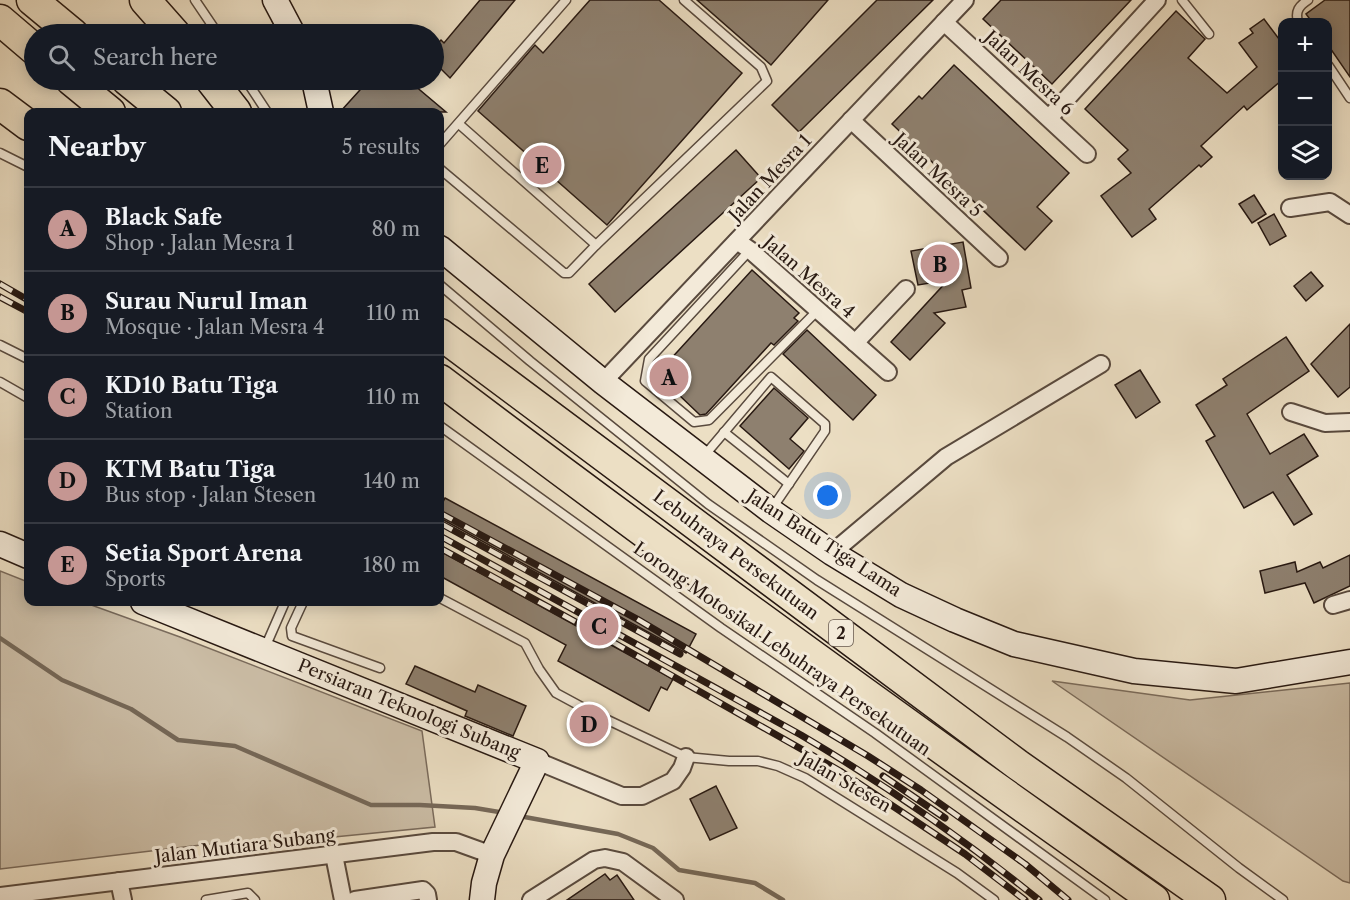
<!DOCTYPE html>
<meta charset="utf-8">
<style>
:root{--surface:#171b24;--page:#242831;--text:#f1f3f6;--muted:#9ea1a6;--line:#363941;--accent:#c59692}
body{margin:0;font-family:"Libre Caslon Text",serif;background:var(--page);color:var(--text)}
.controls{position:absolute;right:18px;top:18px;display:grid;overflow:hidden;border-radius:12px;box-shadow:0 3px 15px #0003}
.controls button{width:54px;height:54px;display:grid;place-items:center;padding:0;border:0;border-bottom:2px solid var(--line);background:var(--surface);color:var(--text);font:30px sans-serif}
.you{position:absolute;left:828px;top:496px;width:21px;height:21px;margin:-15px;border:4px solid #fff;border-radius:50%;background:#1a73e8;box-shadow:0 0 0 9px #1a73e833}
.badge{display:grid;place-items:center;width:39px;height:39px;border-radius:50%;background:var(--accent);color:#111;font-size:20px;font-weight:700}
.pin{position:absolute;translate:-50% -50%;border:3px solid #fff;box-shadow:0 2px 6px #0006}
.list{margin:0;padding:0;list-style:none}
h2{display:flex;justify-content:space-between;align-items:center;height:78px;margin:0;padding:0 24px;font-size:26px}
h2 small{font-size:20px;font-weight:400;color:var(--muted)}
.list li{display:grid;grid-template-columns:39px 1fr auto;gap:18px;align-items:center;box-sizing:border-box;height:84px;padding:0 24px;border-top:2px solid var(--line)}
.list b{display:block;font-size:22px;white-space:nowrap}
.list p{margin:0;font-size:20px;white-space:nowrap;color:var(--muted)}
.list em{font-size:20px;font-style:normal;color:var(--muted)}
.icon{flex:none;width:33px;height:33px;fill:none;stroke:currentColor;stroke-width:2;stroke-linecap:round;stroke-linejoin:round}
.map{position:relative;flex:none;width:1350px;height:900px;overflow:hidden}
.search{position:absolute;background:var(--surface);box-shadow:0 3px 15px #0003;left:24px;top:24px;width:420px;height:66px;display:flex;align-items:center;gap:15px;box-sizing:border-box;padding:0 21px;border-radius:33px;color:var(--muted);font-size:22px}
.panel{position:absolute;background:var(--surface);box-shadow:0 3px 15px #0003;left:24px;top:108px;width:420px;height:498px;border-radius:12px}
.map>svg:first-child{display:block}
</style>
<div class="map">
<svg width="1350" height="900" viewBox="0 0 1350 900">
<rect width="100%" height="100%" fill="#ecdfc4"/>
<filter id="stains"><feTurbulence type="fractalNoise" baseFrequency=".00333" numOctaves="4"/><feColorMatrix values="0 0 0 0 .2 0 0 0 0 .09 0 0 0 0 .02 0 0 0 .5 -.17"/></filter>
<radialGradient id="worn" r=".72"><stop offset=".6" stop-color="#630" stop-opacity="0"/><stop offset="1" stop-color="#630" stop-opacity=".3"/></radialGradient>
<!-- green -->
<g fill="#cbbda6" stroke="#7a6b5c" stroke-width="1.5">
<polygon points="0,571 28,582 28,602 83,602 180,637 422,731 435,827 334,837 201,845 0,869"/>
<polygon points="1052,681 1190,700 1350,683 1350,883 1343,881"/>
</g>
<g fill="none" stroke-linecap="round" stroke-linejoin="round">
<!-- stream -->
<g stroke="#756858" stroke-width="4.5">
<polyline points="0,638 62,680 131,709 178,740 235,746 371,805 420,805 475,808 505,813"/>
<polyline points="519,816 618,834 653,848 679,870 755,883 783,900"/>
</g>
</g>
<!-- building -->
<g fill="#8e806f" stroke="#281912" stroke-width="1.5">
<polygon points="480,0 515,0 450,78 434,62 434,47 441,40 444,43"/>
<polygon points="590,0 659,0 742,73 607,225 478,111 535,45 543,53"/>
<polygon points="697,0 828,0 771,65"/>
<polygon points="877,0 933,0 799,132 772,105"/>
<polygon points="1001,0 1131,0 1052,84 983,19"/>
<polygon points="1325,0 1350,0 1350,77 1328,45 1328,22 1312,22 1306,14"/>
<polygon points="1176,11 1205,39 1188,58 1227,93 1257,67 1239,43 1253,33 1250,29 1264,19 1282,43 1282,80 1247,110 1244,106 1201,146 1212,157 1201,167 1199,165 1149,209 1156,219 1132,237 1101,196 1131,173 1118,159 1128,150 1085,109"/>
<polygon points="954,65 1069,173 1037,207 1052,221 1025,250 892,124 919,96 922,99"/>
<polygon points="369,80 408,80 446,112 340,112"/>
<polygon points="736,150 761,178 615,312 589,284"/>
<polygon points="1254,195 1266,214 1252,223 1239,204"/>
<polygon points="1274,214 1286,236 1270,245 1258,223"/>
<polygon points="963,242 971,288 962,290 966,307 934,313 945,323 910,360 891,342 948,280 918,285 911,251"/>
<polygon points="752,270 799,313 794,318 798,321 774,345 771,343 706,414 700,415 657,374"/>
<polygon points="1311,272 1323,286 1306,301 1294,286"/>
<polygon points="1350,324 1350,387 1338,397 1311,364"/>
<polygon points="807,330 876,395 853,420 783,354"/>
<polygon points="1286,337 1309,371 1247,414 1270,454 1304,434 1318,456 1287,475 1312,514 1294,525 1273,492 1244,508 1206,441 1215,436 1196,405 1227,385 1223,379"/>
<polygon points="1140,370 1160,402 1136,418 1115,385"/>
<polygon points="774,388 808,418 790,439 804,451 789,469 740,426"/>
<polygon points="445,498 696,634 686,653 440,518 440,508"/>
<polygon points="440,551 673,679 667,690 661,687 649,711 558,661 566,645 440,576"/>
<polygon points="1350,555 1350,586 1314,603 1305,583 1265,593 1260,571 1295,562 1297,572 1320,562 1323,568"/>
<polygon points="415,666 475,692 478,685 526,706 513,736 465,716 467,711 406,684"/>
<polygon points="716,786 737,828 710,840 690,799"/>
<polygon points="605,874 610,880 617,875 634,900 567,900"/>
</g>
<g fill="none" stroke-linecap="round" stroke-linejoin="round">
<!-- lane casing -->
<g stroke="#594a3e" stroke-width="11">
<g id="lane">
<polyline points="195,0 218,34"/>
<polyline points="1182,0 1209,34"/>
<path d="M 1298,22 C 1295,11 1299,6 1308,0"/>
<polyline points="1328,65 1350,98"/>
<polyline points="246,80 267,112"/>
<polyline points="459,124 596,245 767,81 761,67 684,0"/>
<polyline points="440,144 566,0"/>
<polyline points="0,153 28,167"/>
<polyline points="440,169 564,273 569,273 596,245"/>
<polyline points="750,250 649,359 645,381 694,422 709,420 818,310"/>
<polyline points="440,285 530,361 708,504 817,580 1067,737 1126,778 1239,868 1283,900"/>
<polyline points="0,345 28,359"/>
<polyline points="0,382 28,398"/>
<polyline points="440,426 721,628 875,733 1105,900"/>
<polyline points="724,432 789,484"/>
<polyline points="704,456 771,377 825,424 825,431 771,510"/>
<polyline points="440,598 525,643 539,669 556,693 593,713 686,757 729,761 758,761 778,766 805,778 957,873 994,900"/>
<polyline points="303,602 291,628 292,636 380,668"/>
<polyline points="264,650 285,602"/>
<polyline points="206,900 248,893 255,900"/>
</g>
</g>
<!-- street casing -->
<g stroke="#594a3e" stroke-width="20">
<g id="street">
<polyline points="944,22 1087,154"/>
<polyline points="1049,118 1157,0"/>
<polyline points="851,120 999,258"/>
<polyline points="1290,208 1330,202 1350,215"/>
<polyline points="737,241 750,250 888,372"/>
<polyline points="855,343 906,289"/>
<polyline points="603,382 965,0"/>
<polyline points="1291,412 1325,423 1350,422"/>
<polyline points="832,553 946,457 1101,364"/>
<polyline points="1333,605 1350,600"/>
<polyline points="537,761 622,796 642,796 673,781 682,768 686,757"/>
<polyline points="334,855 343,900"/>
<polyline points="119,881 123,900"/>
<polyline points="0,896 433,842 456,842 492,855"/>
<polyline points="355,900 423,890 427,894 428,900"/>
<polyline points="531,900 594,860 605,858 623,862 675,900"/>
</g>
</g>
<!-- secondary casing -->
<g stroke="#281912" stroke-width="27">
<g id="secondary">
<polyline points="275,0 293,34"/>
<polyline points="314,80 321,112"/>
<polyline points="440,248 603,382 771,511 832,553 901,595 955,620 1014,644 1134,671 1236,681 1350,662"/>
<polyline points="0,544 28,556"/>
<polyline points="143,602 537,761 492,855 484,883 482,900"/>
</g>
</g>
<!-- highway casing -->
<g stroke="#281912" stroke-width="33">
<g id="highway">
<polyline points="32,0 73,34"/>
<polyline points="145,0 175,34"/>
<polyline points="0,20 34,49"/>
<polyline points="71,80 110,112"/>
<polyline points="127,80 166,112"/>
<polyline points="211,80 236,112"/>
<polyline points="0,104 28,125"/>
<polyline points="440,334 1018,765 1210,900"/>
<path d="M 440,380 C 674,557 914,730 1154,900"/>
</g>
</g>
<!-- lane -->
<use href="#lane" stroke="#f3ead9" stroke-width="8"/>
<!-- street -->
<use href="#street" stroke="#f3ead9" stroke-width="16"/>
<!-- secondary -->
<use href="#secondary" stroke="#f3ead9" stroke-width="24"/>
<!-- highway -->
<use href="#highway" stroke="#ecdfc4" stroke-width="30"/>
<!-- rail casing -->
<g stroke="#281912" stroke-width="7">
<g id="rail">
<polyline points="0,284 28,300"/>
<polyline points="0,297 28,312"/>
<polyline points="440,513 637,619 868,756 921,790 1025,864 1068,900"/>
<polyline points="440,523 680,654"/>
<path d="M 440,536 L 801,735 C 884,784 964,839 1039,900"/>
<polyline points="440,548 616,644 840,771 965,854 1025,900"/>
<polyline points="883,776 945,818"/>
</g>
</g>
<!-- rail -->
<use href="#rail" stroke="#f3ead9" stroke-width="4.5" stroke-dasharray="14" stroke-linecap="butt"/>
</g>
<g text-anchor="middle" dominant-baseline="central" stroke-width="6" stroke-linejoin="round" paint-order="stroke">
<!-- shield labels -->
<rect fill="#f3ead9" stroke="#65584e" stroke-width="1.5" x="829" y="620" width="24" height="26" rx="4.5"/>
<g font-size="16" font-weight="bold" fill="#281912">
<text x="841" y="633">2</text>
</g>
<!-- street labels -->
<g font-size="18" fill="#281912" stroke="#f3ead9">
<text transform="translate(1029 73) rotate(43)">Jalan Mesra 6</text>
<text transform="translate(938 175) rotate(43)">Jalan Mesra 5</text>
<text transform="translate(770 178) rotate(-47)">Jalan Mesra 1</text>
<text transform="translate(809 277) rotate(41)">Jalan Mesra 4</text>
<text transform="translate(824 543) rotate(33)">Jalan Batu Tiga Lama</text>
<text transform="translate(736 555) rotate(37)">Lebuhraya Persekutuan</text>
<text transform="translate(782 649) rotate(35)">Lorong Motosikal Lebuhraya Persekutuan</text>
<text transform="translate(409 709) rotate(22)">Persiaran Teknologi Subang</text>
<text transform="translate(845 782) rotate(30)">Jalan Stesen</text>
<text transform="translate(245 846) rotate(-7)">Jalan Mutiara Subang</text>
</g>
</g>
<rect width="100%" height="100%" filter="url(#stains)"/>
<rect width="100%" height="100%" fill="url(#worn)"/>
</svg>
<div class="controls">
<button>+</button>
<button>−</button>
<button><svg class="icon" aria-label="layers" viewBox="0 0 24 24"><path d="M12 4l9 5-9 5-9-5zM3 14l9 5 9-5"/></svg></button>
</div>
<div class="you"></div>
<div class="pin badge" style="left:669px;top:377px">A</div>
<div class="pin badge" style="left:940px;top:264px">B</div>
<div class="pin badge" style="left:599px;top:626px">C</div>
<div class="pin badge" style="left:589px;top:724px">D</div>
<div class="pin badge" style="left:542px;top:165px">E</div>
<div class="search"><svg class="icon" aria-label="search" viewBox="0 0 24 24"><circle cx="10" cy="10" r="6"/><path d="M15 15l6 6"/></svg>Search here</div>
<section class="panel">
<h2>Nearby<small>5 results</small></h2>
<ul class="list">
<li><span class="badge">A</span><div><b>Black Safe</b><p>Shop · Jalan Mesra 1</p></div><em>80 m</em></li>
<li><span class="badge">B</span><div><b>Surau Nurul Iman</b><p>Mosque · Jalan Mesra 4</p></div><em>110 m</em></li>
<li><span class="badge">C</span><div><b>KD10 Batu Tiga</b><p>Station</p></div><em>110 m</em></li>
<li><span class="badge">D</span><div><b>KTM Batu Tiga</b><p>Bus stop · Jalan Stesen</p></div><em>140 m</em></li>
<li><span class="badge">E</span><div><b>Setia Sport Arena</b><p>Sports</p></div><em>180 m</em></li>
</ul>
</section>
</div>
